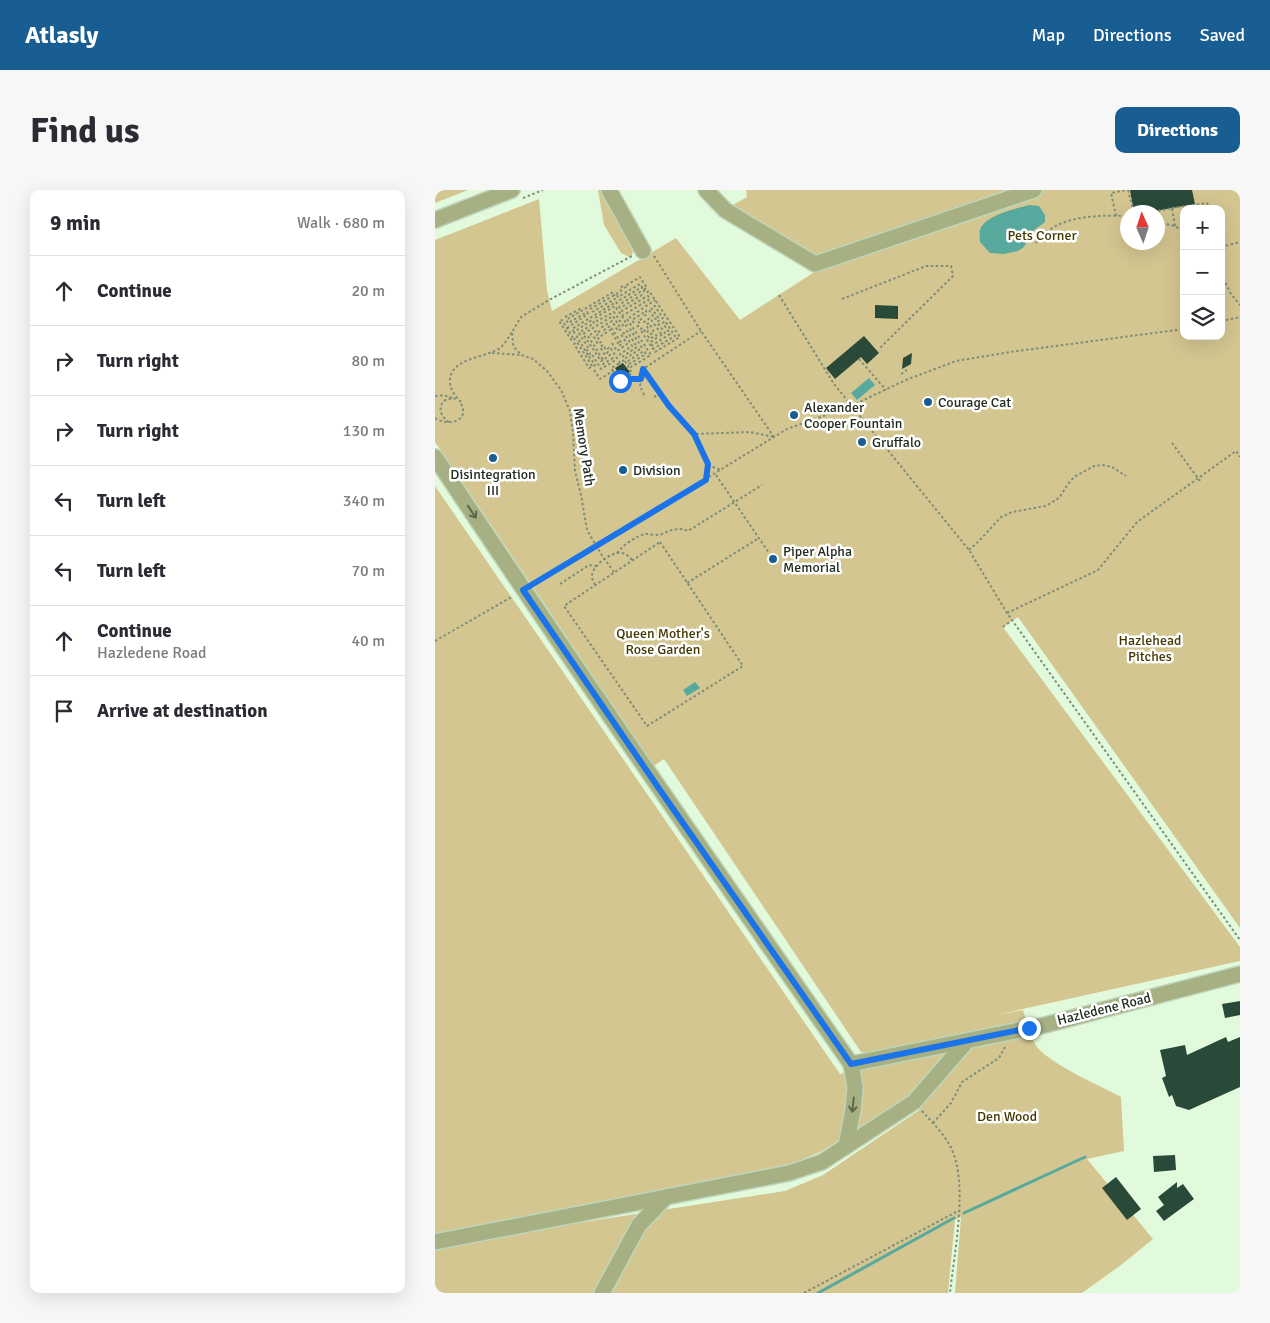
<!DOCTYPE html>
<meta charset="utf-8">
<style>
:root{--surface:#fff;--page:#f7f7f7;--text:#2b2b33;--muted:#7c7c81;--line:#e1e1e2;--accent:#185e92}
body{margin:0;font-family:Signika,sans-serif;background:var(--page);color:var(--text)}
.controls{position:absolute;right:15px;top:15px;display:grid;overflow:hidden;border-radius:10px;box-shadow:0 5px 20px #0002}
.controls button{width:45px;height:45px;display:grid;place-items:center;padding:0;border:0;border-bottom:1px solid var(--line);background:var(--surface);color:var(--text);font:25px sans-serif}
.compass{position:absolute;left:685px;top:15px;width:45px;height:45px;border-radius:50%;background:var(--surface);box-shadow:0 5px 20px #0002;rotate:357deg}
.stop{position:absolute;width:15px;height:15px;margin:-11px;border:4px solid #1a73e8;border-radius:50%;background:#fff}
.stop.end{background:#1a73e8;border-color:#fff;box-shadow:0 1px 5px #0008}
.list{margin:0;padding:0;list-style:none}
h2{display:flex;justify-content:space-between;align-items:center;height:65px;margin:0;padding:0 20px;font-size:21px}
h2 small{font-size:16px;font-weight:400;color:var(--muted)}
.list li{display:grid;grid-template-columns:32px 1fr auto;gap:15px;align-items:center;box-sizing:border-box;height:70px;padding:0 20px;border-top:1px solid var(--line)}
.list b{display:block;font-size:19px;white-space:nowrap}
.list p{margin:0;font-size:16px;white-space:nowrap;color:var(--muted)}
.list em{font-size:16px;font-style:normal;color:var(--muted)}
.icon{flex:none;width:28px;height:28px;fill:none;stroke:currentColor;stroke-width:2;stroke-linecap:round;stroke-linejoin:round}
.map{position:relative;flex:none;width:805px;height:1103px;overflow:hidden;border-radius:10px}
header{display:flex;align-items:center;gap:30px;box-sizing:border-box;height:70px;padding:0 25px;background:var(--accent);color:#fff}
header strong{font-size:24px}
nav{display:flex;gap:28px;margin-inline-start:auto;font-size:18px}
.intro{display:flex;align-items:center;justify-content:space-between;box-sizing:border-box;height:120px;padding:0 30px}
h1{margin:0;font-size:35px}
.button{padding:12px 22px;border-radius:10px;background:var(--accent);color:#fff;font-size:18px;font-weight:700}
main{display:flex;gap:30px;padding:0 30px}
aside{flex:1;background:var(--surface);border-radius:10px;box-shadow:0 5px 20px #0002}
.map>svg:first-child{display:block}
</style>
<header>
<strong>Atlasly</strong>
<nav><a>Map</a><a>Directions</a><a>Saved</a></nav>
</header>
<div class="intro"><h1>Find us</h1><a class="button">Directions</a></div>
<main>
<aside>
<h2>9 min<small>Walk · 680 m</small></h2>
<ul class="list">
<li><svg class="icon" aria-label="ahead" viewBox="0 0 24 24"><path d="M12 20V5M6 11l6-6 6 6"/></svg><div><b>Continue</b></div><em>20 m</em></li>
<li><svg class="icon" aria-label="right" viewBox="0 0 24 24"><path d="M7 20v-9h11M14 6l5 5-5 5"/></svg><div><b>Turn right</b></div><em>80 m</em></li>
<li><svg class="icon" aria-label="right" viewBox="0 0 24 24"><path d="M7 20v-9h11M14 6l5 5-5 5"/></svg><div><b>Turn right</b></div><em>130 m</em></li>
<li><svg class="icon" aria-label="left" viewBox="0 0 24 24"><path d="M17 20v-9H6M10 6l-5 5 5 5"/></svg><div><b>Turn left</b></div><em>340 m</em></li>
<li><svg class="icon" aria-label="left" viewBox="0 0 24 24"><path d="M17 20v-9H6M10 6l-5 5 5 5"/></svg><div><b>Turn left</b></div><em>70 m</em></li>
<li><svg class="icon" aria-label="ahead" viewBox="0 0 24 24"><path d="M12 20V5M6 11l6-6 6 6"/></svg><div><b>Continue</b><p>Hazledene Road</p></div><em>40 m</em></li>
<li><svg class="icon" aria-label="arrive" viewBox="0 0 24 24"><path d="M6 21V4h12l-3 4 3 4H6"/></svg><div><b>Arrive at destination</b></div></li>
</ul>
</aside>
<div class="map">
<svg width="805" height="1103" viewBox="0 0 805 1103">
<rect width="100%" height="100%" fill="#e2fadc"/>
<!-- green -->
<g fill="#d4c691" fill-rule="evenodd">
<polygon points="0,0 33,0 0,13"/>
<polygon points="163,0 172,0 201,52 196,68 186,63 169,35"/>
<path d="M 311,0 L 805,0 L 805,738 L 583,427 L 568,437 L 805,757 L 805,771 L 561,825 L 588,820 L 592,833 L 439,864 L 426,862 L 229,569 L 217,577 L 113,419 L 0,252 L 0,50 L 104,9 L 112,100 L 117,121 L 241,48 L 305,130 L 381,81 L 382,66 L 296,16 L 312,7 ZM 749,19 L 786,19 L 786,146 L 749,146 ZM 692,22 L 722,22 L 722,52 L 692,52 Z"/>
<polygon points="0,296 405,884 444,873 521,858 474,908 385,962 352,976 0,1047"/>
<path d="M 595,843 C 597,846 598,851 600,854 C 610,872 666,896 686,907 L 689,961 L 652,969 L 718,1049 L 686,1075 L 647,1103 L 520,1103 L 526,1027 L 520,1030 L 513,1103 L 0,1103 L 0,1057 L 39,1049 L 350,1001 L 388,985 L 483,921 L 537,856 Z"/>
</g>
<!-- water -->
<g fill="#56a99c">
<path d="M 594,15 L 604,16 L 610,25 L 610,32 L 598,41 L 589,57 L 583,61 L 569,64 L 555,63 L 545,52 C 545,49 544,43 545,40 C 550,25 581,19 594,15 Z"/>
<polygon points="434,188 440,195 422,210 416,203"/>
<polygon points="260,492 265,498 252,506 248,500"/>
</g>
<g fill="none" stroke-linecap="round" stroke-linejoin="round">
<!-- stream -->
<g stroke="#56a99c" stroke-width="3">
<polyline points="529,1023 650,967"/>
<polyline points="383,1103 519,1028"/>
</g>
</g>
<!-- building -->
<g fill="#294a39">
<polygon points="695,0 757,0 760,14 715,22 699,22"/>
<polygon points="440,115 463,116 463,129 440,128"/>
<polygon points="429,146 444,163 432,174 426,167 400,189 391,178"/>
<polygon points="477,163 476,174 467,179 468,168"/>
<polygon points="188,173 195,182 186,188 180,178"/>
<polygon points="805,811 805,825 790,828 787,814"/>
<polygon points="791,847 793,852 805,847 805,897 754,920 741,916 737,905 734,907 727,888 731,886 725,860 750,855 752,865"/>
<polygon points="740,965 741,980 719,982 718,966"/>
<polygon points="681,987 706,1019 692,1030 667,998"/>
<polygon points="742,992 742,998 748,994 759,1009 729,1031 721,1021 729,1015 723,1007"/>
</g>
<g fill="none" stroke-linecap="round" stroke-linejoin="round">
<!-- minor casing -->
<g stroke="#bfd5ba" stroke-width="18">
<g id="minor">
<polyline points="174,0 208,61"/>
<polyline points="271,0 290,20 380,74 599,0"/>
<polyline points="0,30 77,0"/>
<path d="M 0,267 C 136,472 276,673 416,874 L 610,835 L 805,784"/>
<polyline points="411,956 418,920 420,897 416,874"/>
<polyline points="0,1052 231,1007"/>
<polyline points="167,1103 204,1035 231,1007 354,983 387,972 479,912 532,851"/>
</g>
</g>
<!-- path -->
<g stroke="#7d8d79" stroke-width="2" stroke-dasharray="2.5 2.5" stroke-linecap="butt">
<polyline points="693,0 699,22"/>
<polyline points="88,8 108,0"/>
<polyline points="737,18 772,13 774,19"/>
<polyline points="718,22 737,18 740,36"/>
<polyline points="681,26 676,3 691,0"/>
<polyline points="722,32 740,36 749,42"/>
<path d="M 601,53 C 621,25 661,25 692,26"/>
<polyline points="786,57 805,52"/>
<polyline points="219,66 266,141 339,247"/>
<polyline points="786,84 796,104 805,115"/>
<polyline points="208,100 211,103 214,101 245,147 220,162 205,139 208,138 211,143 214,140 211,135 214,133 219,142 213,146 215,149 221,145 223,147 214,153"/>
<polyline points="181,104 186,101 185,98 188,96 189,98 193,96 192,95 205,87 212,98 208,100 207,97"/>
<polyline points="344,105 399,194 534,360 572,423 805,750"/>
<polyline points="407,109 491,76 516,76 518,86 445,158"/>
<polyline points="219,115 228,128 222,132 230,143 223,147"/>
<polyline points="216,118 223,127 224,126"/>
<polyline points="155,119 178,106"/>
<polyline points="157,122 180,109 178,106 181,104 183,107 205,94 207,97 185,110 187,113 205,102 207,105"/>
<polyline points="198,125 220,110"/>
<polyline points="187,126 192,135 189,137 179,122 162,131 160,128 180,116 187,126 215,109 213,106 209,108"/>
<polyline points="130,127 145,119 148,118"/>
<polyline points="786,131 805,127"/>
<polyline points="199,133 197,130 208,123 209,126 212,124 211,121 214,120 220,129 223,127"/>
<polyline points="202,137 205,134 203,131 206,129 209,132 215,128 227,145"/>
<polyline points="132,138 153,124 152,122 133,133 131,130 180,101"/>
<polyline points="139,142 137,139 181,112 187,121 209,108 207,105 185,118"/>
<polyline points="138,148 127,130 124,131 137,151 140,149 142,152"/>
<polyline points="177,153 182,161 192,154 186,144 189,143 197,156 185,164 187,167 202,157 192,141 195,139 207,158 191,168 193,171 209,161 211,164 194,174 196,177 216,165 192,129 195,127 197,130"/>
<polyline points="182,153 183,153 175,140 163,148 166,152 163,154 159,147 165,143 163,140 153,146 168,170 175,165 173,162 170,165 165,157 168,155 171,160 175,157 185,173 189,170"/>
<polyline points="216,156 235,144 228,133 230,131 240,146 218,159"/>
<polyline points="151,161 154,159 144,143 159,133 157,130 139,142 153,165"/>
<polyline points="57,163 87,165"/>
<polyline points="424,169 451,200"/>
<polyline points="168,170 166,171 148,144 178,126 186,139 183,141 177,131 167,137 169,140 175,136 187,154 183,156"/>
<polyline points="190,171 197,183 191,187 192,188"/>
<polyline points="157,176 142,152 139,154 154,178 160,175 153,165 156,163 166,179 179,171 178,168 168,174 166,171"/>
<polyline points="208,179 234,216 259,244 315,242 339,247"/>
<polyline points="159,180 165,189 178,181 185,191 191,187"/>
<polyline points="178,181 176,178 185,173"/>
<polyline points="466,184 471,181 472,176"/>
<polyline points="192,188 193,189 206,189"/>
<polyline points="209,205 205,196 208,179 266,141"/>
<path d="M 0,206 C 6,205 11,205 17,208"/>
<polyline points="219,207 225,204"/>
<path d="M 26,212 C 20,206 15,200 15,191 C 15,168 50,168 65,158 C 70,154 73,148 77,142"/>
<path d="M 0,228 C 13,237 37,231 25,212"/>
<path d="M 14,232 C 0,224 4,205 22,209"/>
<polyline points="259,244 273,275 271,289"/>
<polyline points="737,253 765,291"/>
<polyline points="273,275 286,280"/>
<polyline points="281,285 334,363"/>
<polygon points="225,352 308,476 212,536 129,416"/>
<polyline points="534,360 544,351 566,327 577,322 611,316 624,308 633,294 639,287 659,276 668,275 677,277 691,286"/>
<path d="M 182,363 C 187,356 202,345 211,344 C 216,344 222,346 227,344 C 235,340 244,337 253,341 L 327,295"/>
<polyline points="179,382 166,364 152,340 146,305 140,281 138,243 135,221 126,200 112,181 98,169 87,165 81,160 78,154 77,142 86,127 114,110 197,66"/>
<polyline points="252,393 324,348"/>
<polyline points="99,394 352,239 416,216 471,190 521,171 575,162 749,139"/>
<polyline points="125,394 154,375 161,376"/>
<path d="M 160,395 C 159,392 157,390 157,387 C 156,376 177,361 187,363 C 192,364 194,367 197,370"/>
<polyline points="572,423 663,380 702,332 801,261 805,267"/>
<polyline points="568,437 576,431"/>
<polyline points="0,451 78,406"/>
<path d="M 487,921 C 496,931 507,942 514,954 C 535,989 519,1063 515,1103"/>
<polyline points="498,933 516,913 527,892 564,868 570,857"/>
<polyline points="369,1103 523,1021"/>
</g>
<!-- minor -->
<use href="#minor" stroke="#a7b082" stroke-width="15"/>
</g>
<!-- one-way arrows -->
<defs><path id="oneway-shaft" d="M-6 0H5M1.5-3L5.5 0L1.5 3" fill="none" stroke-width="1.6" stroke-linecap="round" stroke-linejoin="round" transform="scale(1.25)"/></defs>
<g stroke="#5e674c">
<use href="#oneway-shaft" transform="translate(37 322) rotate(56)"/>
<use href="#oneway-shaft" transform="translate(418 915) rotate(96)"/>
</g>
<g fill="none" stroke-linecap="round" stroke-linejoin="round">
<!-- route -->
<polyline stroke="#1a73e8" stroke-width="6" points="185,191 191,187 193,189 206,189 208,179 234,216 259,244 273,274 271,290 88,400 227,603 416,874 594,838"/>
</g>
<!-- markers -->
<g fill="#185e92" stroke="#fff" stroke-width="2">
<circle cx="493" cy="212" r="5"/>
<circle cx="359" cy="225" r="5"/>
<circle cx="427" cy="252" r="5"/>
<circle cx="58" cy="268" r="5"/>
<circle cx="188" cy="280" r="5"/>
<circle cx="338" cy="369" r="5"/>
</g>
<g text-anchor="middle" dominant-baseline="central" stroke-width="5" stroke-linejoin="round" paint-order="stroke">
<!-- park labels -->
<g font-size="14" fill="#433803" stroke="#fff">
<text x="607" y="45">Pets Corner</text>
<text x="228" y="443">Queen Mother's<tspan x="228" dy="16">Rose Garden</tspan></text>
<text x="715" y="450">Hazlehead<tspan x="715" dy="16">Pitches</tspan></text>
<text x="572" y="926">Den Wood</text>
</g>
<!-- poi labels -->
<g font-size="14" fill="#222b1f" stroke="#fff" text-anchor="start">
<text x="503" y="212">Courage Cat</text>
<text x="369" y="217">Alexander<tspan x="369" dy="16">Cooper Fountain</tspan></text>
<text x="437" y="252">Gruffalo</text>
<text x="198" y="280">Division</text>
<text x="58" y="284" text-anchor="middle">Disintegration<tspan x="58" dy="16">III</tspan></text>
<text x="348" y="361">Piper Alpha<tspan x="348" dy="16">Memorial</tspan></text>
</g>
<!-- street labels -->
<g font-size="14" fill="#222b1f" stroke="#fff">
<text transform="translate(149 257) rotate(81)">Memory Path</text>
<text transform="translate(669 819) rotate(-14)">Hazledene Road</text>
</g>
</g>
</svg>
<div class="controls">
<button>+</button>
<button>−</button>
<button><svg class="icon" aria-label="layers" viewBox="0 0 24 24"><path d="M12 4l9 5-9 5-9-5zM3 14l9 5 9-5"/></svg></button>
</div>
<svg class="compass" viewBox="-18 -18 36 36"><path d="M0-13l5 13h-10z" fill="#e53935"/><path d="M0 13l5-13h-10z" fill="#7c7c81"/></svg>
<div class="stop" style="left:185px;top:191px"></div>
<div class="stop end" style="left:594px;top:838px"></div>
</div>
</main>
